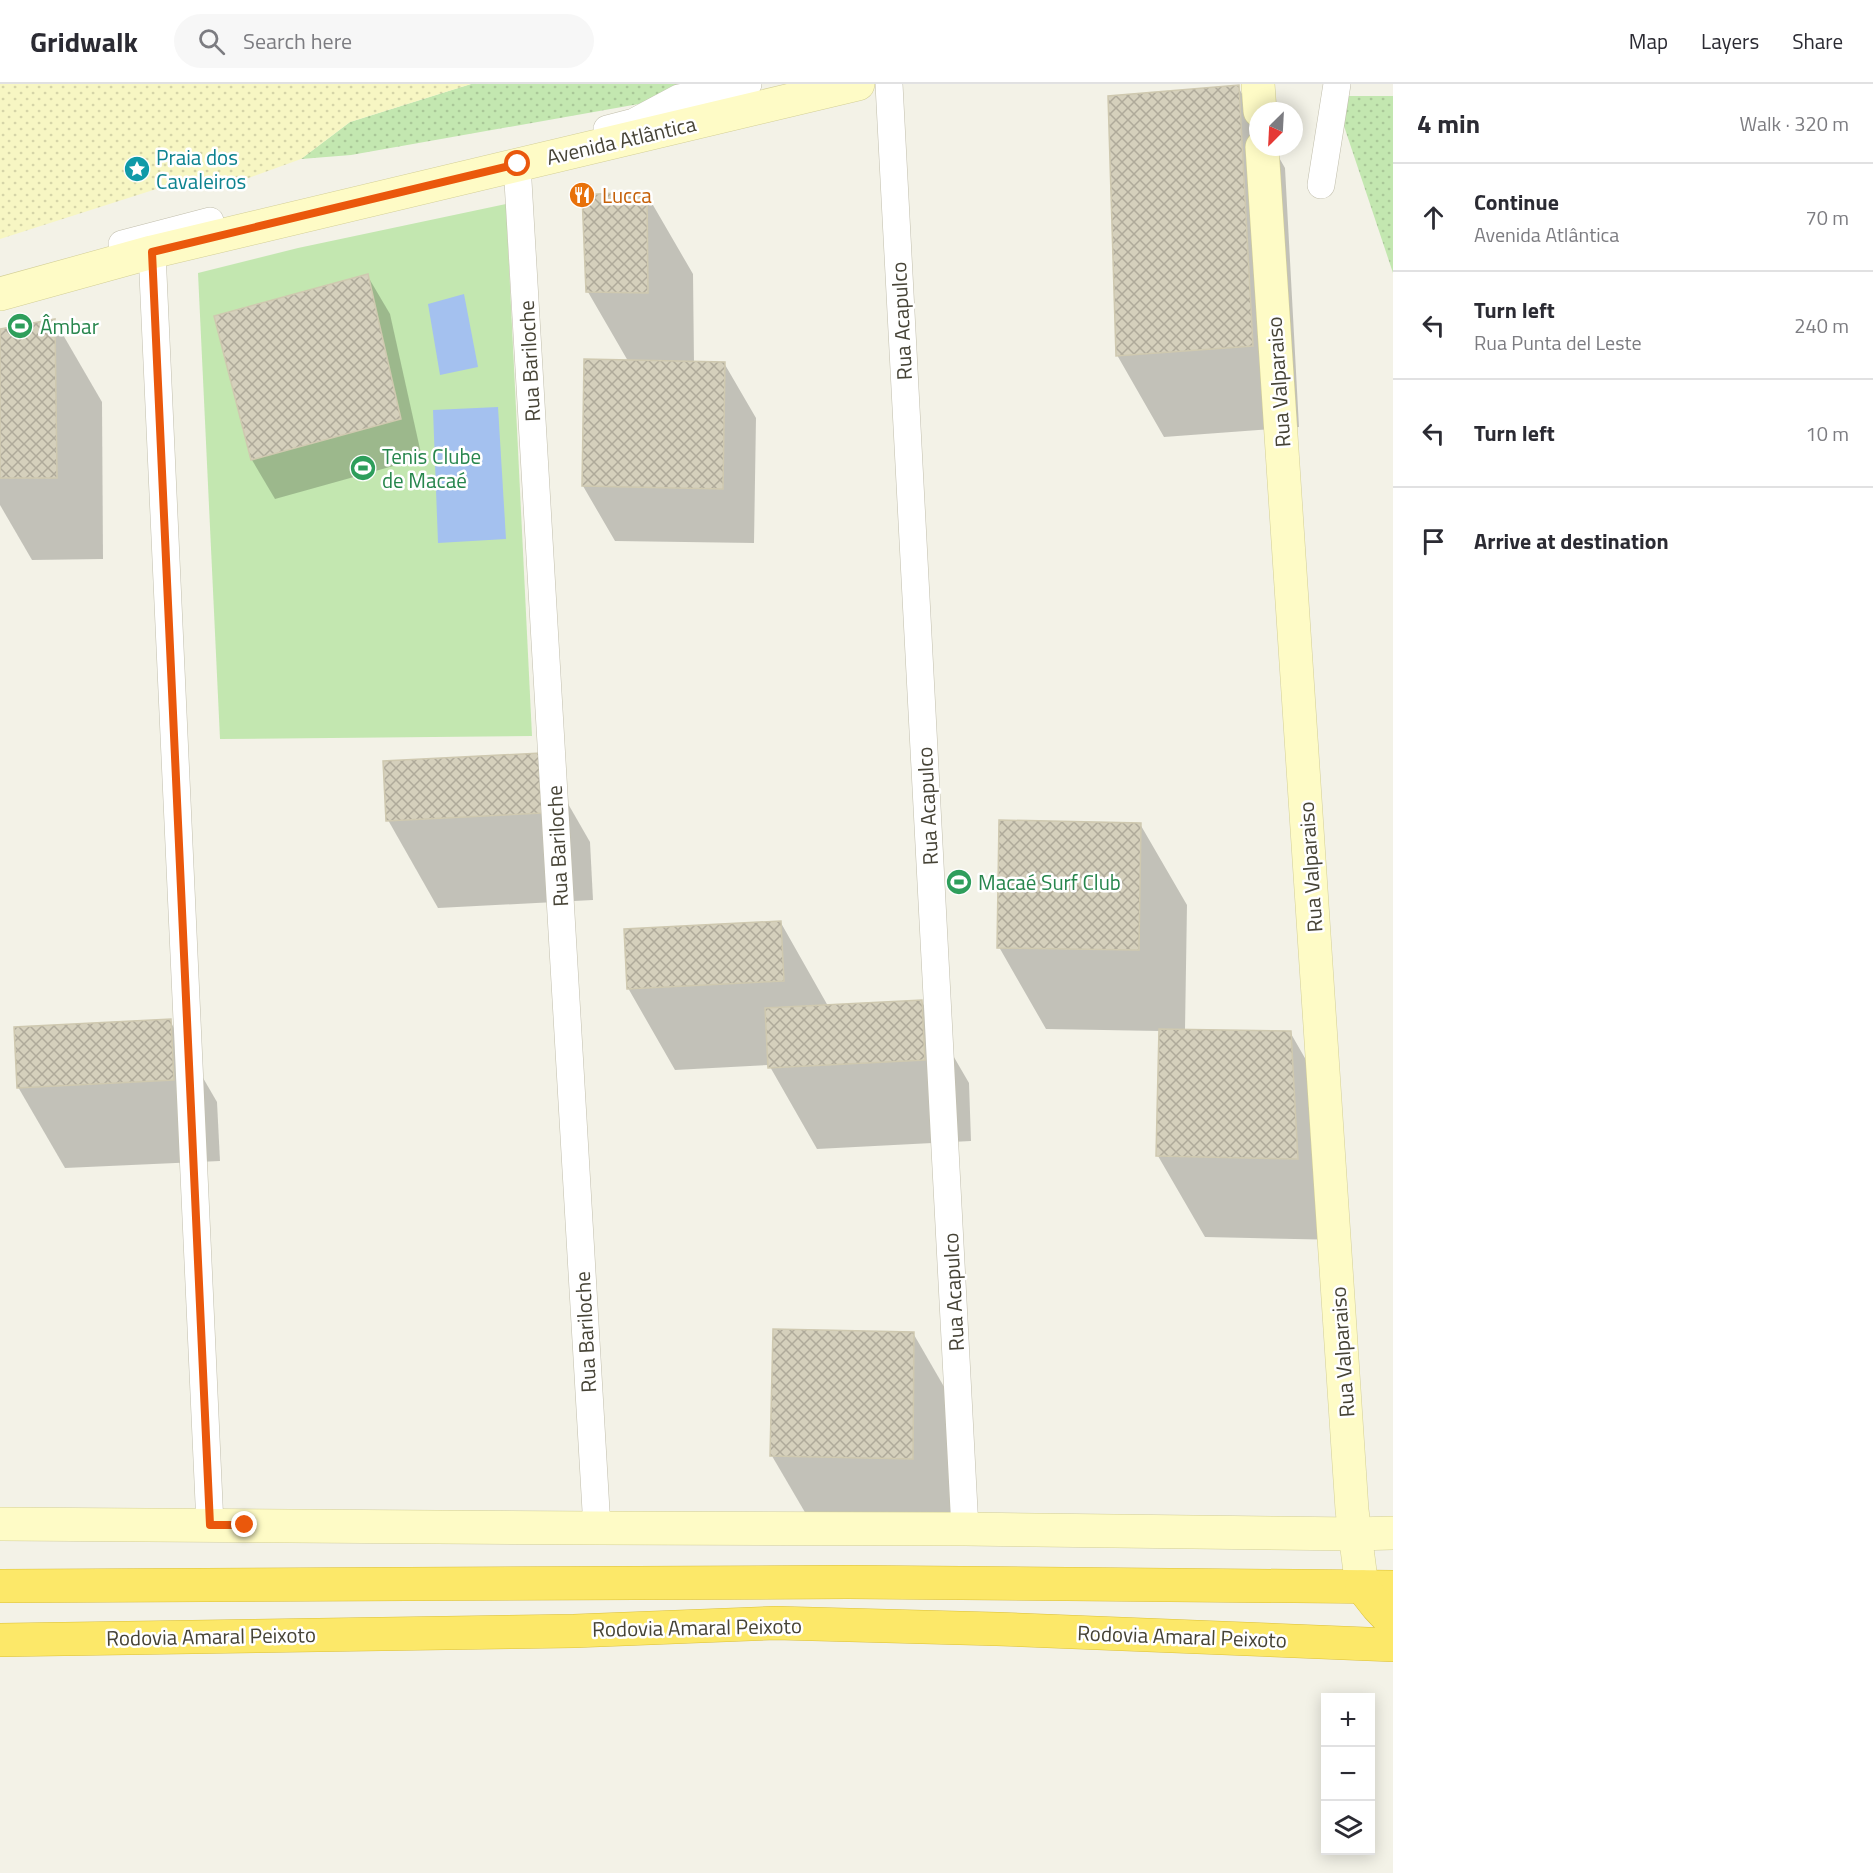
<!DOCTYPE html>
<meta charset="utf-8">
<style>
:root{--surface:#fff;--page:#f7f7f7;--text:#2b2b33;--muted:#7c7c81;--line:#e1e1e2}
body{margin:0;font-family:"Titillium Web",sans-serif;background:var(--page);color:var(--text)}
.controls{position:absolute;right:18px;bottom:18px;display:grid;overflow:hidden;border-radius:0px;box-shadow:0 3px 15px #0003}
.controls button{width:54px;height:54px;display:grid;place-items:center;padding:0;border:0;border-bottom:2px solid var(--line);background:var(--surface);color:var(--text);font:30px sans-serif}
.compass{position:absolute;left:1249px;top:18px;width:54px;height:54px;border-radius:50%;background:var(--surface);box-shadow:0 3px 15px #0003;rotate:204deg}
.stop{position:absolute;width:18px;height:18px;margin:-14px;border:4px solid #ea580c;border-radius:50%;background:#fff}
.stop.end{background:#ea580c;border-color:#fff;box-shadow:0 2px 6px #0008}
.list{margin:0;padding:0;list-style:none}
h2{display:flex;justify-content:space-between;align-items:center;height:78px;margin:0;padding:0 24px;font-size:26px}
h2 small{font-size:20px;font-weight:400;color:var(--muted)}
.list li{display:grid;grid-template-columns:39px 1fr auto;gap:18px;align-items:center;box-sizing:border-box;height:108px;padding:0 24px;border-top:2px solid var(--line)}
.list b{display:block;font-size:22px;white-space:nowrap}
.list p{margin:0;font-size:20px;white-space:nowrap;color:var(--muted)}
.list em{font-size:20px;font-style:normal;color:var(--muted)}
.icon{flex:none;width:33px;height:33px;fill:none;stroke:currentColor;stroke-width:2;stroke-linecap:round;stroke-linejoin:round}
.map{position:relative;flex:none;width:1393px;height:1789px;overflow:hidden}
header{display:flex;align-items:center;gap:36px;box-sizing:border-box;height:84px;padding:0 30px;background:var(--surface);border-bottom:2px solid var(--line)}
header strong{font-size:28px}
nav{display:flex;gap:33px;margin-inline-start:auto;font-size:21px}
.search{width:420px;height:54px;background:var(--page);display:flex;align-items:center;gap:15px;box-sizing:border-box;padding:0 21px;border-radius:33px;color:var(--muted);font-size:22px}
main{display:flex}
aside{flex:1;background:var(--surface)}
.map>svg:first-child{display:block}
</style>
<header>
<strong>Gridwalk</strong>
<div class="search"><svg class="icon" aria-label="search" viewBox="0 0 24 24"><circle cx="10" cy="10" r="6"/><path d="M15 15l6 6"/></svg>Search here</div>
<nav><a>Map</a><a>Layers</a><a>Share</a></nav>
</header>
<main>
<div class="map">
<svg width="1393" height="1789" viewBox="0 0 1393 1789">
<defs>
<pattern id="grass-dots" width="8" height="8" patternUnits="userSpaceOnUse" patternTransform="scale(1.5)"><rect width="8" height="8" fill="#c3e7b0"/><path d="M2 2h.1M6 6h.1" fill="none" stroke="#a9c798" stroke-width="1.8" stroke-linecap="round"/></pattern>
<pattern id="sand-dots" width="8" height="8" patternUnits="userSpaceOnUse" patternTransform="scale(1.5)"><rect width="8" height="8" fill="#f7f6c3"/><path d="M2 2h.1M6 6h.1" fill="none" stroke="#d5d4a8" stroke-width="1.8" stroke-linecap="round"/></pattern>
<pattern id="building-cross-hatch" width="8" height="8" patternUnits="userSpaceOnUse" patternTransform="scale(1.5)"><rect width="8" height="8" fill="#d5d0bc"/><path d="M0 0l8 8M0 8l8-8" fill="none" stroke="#afaa9a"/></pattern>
</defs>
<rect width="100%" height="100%" fill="#f3f2e7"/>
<!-- grass -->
<g fill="url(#grass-dots)">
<polygon points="471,0 751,0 351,71 301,75 350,38"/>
<polygon points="1334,12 1393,12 1393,189"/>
</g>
<!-- sand -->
<polygon fill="url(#sand-dots)" points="0,0 471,0 350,38 301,75 246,95 172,100 0,155"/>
<!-- garden -->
<polygon fill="#c3e7b0" points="506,120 532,652 220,655 198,189 298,164"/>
<!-- water -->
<g fill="#a4c1ef">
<polygon points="464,210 478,283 440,291 428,220"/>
<polygon points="498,323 506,455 438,459 433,326"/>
</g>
<!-- shadow -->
<g fill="#0003">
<polygon points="1238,3 1258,37 1258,63 1273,63 1285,84 1299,343 1164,353 1117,271"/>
<polygon points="646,109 693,190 694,279 724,279 756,334 754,459 615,457 583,402 585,276 628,277 588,208 584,112"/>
<polygon points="367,191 390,230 422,374 275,415 252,376"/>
<polygon points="55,237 102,318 103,475 32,476 0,421 0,247"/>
<polygon points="540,671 590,758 593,816 438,824 388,736"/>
<polygon points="1140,740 1187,821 1185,946 1290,948 1337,1030 1344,1156 1205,1153 1158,1072 1160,947 1046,945 999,863"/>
<polygon points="781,839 828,922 922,918 969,999 971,1057 817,1065 769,981 675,986 628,904"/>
<polygon points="170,937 217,1018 220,1077 65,1084 18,1003"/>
<polygon points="913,1249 954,1320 952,1445 813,1442 772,1372"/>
</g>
<!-- building -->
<g fill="url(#building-cross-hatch)" stroke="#cfc9b0" stroke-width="1.5">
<polygon points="1239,1 1253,262 1116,272 1108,12"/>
<polygon points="647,107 648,209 586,208 582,111"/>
<polygon points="368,190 401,335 251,376 214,232"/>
<polygon points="55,235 57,394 0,394 0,245"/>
<polygon points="584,275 725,278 723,405 582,402"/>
<polygon points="541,669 543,729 386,737 383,677"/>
<polygon points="999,736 1141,739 1139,866 997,864"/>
<polygon points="781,837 784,897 627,905 624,845"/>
<polygon points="922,916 925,976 768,984 765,924"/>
<polygon points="171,935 174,996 17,1004 14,943"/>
<polygon points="1159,945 1291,947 1298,1075 1156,1072"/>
<polygon points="773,1245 914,1248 913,1375 770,1372"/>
</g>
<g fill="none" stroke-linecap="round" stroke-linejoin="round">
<!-- street casing -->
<g stroke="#c1beac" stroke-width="28">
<g id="street">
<polyline points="889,0 965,1445"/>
<polyline points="607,45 634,38 679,14 748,0"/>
<polyline points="517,80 597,1444"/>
<polyline points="1321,101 1337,0"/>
<polyline points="122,160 210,137"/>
<polyline points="152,168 210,1441"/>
</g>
</g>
<!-- secondary casing -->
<g stroke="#d3cf97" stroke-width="34">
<g id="secondary">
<polyline points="1258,0 1260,27"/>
<polyline points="1262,63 1352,1426 1362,1503"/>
<polyline points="0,210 152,168 858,0"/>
<polyline points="0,1440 597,1444 965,1445 1355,1450 1393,1449"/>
</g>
</g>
<!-- highway casing -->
<g stroke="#dbc039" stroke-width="34">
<g id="highway">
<polyline points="0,1502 848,1498 1393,1503"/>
<polyline points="1362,1503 1377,1522 1393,1539"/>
<polyline points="0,1556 574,1547 776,1539 997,1545 1393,1561"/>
</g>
</g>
<!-- street -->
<use href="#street" stroke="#fff" stroke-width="27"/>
<!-- secondary -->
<use href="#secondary" stroke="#fefbc6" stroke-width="33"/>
<!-- highway -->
<use href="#highway" stroke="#fce869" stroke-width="33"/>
</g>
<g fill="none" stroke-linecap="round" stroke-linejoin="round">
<!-- route -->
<polyline stroke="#ea580c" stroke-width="8" points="245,1441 210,1441 152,168 518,80"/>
</g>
<!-- icons -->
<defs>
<g id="sight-disc" transform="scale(1.35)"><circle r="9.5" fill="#0f9aa8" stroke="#fff"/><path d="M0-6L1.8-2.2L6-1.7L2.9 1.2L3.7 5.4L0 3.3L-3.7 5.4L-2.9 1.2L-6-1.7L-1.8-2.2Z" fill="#fff"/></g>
<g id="restaurant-disc" transform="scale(1.35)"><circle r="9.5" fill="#e8710a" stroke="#fff"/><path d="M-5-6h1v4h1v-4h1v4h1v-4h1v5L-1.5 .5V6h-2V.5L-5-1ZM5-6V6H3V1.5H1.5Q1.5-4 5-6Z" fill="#fff"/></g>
<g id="stadium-disc" transform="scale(1.35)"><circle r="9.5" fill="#2e9e5b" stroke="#fff"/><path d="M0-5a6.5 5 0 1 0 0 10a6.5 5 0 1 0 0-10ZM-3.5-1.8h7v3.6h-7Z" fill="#fff"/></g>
</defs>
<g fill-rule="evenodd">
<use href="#sight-disc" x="137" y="85"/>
<use href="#restaurant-disc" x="582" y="111"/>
<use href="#stadium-disc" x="20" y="242"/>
<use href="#stadium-disc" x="363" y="384"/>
<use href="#stadium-disc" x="959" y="798"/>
</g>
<g text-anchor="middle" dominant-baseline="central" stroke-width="5" stroke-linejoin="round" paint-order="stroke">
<!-- street labels -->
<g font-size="21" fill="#464336" stroke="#fff">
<text transform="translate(621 56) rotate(-13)">Avenida Atlântica</text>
<text transform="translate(901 237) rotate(-93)">Rua Acapulco</text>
<text transform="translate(529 277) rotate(-93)">Rua Bariloche</text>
<text transform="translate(1278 298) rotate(-94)">Rua Valparaiso</text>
<text transform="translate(927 722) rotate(-93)">Rua Acapulco</text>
<text transform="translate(557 762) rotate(-93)">Rua Bariloche</text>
<text transform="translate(1310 783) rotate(-94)">Rua Valparaiso</text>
<text transform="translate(953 1208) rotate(-93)">Rua Acapulco</text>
<text transform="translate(585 1248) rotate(-93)">Rua Bariloche</text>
<text transform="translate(1342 1268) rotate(-94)">Rua Valparaiso</text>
<text transform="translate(697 1543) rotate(-1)">Rodovia Amaral Peixoto</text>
<text transform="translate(211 1552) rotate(-1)">Rodovia Amaral Peixoto</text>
<text transform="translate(1182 1552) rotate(2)">Rodovia Amaral Peixoto</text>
</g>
<!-- culture labels -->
<g font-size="21" fill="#0d838f" stroke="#fff" text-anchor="start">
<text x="156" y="73">Praia dos<tspan x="156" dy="24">Cavaleiros</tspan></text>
</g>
<!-- food labels -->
<g font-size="21" fill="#c56008" stroke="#fff" text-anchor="start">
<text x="602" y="111">Lucca</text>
</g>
<!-- leisure labels -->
<g font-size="21" fill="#27864d" stroke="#fff" text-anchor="start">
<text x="40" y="242">Âmbar</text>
<text x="382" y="372">Tenis Clube<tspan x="382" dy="24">de Macaé</tspan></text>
<text x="978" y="798">Macaé Surf Club</text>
</g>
</g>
</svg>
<div class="controls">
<button>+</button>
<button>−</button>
<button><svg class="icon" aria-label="layers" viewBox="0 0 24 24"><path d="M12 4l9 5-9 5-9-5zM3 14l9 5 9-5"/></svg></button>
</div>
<svg class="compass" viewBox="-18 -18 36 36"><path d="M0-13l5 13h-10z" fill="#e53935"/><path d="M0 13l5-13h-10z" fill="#7c7c81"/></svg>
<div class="stop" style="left:518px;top:80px"></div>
<div class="stop end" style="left:245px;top:1441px"></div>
</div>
<aside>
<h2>4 min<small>Walk · 320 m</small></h2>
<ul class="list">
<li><svg class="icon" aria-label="ahead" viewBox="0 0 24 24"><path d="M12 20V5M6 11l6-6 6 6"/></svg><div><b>Continue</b><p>Avenida Atlântica</p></div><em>70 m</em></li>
<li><svg class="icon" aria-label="left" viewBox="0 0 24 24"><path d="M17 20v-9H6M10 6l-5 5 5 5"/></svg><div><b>Turn left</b><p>Rua Punta del Leste</p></div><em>240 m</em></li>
<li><svg class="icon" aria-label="left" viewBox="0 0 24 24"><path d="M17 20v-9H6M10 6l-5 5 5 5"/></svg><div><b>Turn left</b></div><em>10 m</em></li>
<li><svg class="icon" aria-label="arrive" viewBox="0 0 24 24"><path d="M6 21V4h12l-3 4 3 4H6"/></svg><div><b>Arrive at destination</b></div></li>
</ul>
</aside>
</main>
